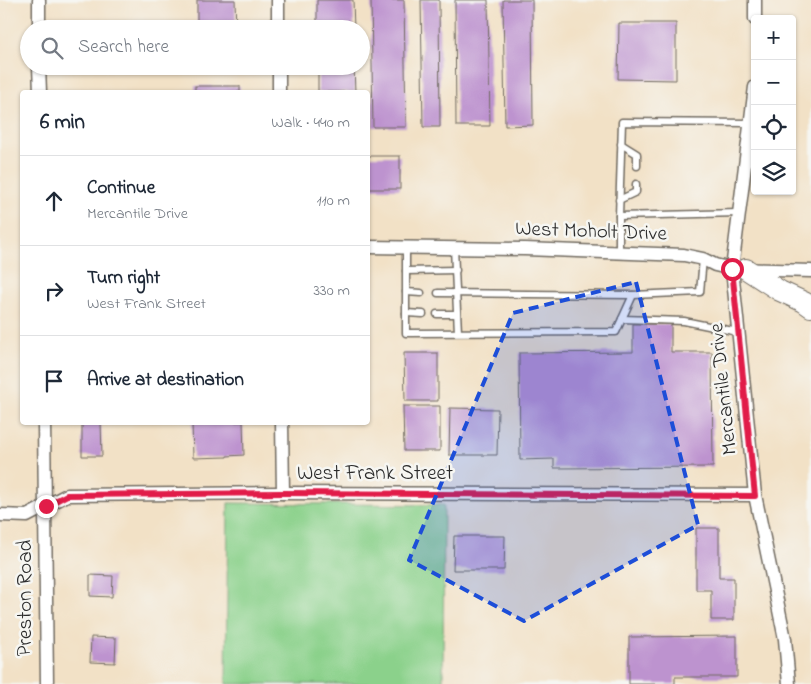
<!DOCTYPE html>
<meta charset="utf-8">
<style>
:root{--surface:#fff;--page:#f2f2f3;--text:#1f2937;--muted:#747a83;--line:#e0e1e3}
body{margin:0;font-family:"Indie Flower",sans-serif;background:var(--page);color:var(--text)}
.controls{position:absolute;right:15px;top:15px;display:grid;overflow:hidden;border-radius:5px;box-shadow:0 1px 4px #0004}
.controls button{width:45px;height:45px;display:grid;place-items:center;padding:0;border:0;border-bottom:1px solid var(--line);background:var(--surface);color:var(--text);font:25px sans-serif}
.stop{position:absolute;width:15px;height:15px;margin:-11px;border:4px solid #e11d48;border-radius:50%;background:#fff}
.stop.end{background:#e11d48;border-color:#fff;box-shadow:0 1px 5px #0008}
.list{margin:0;padding:0;list-style:none}
h2{display:flex;justify-content:space-between;align-items:center;height:65px;margin:0;padding:0 20px;font-size:21px}
h2 small{font-size:16px;font-weight:400;color:var(--muted)}
.list li{display:grid;grid-template-columns:32px 1fr auto;gap:15px;align-items:center;box-sizing:border-box;height:90px;padding:0 20px;border-top:1px solid var(--line)}
.list b{display:block;font-size:19px;white-space:nowrap}
.list p{margin:0;font-size:16px;white-space:nowrap;color:var(--muted)}
.list em{font-size:16px;font-style:normal;color:var(--muted)}
.icon{flex:none;width:28px;height:28px;fill:none;stroke:currentColor;stroke-width:2;stroke-linecap:round;stroke-linejoin:round}
.map{position:relative;flex:none;width:811px;height:684px;overflow:hidden}
.search{position:absolute;background:var(--surface);box-shadow:0 1px 4px #0004;left:20px;top:20px;width:350px;height:55px;display:flex;align-items:center;gap:12px;box-sizing:border-box;padding:0 18px;border-radius:28px;color:var(--muted);font-size:19px}
.panel{position:absolute;background:var(--surface);box-shadow:0 1px 4px #0004;left:20px;top:90px;width:350px;height:335px;border-radius:5px}
.map>svg:first-child{display:block}
</style>
<div class="map">
<svg width="811" height="684" viewBox="0 0 811 684">
<rect width="100%" height="100%" fill="#f6f6f2"/>
<filter id="ink" filterUnits="userSpaceOnUse"><feTurbulence type="fractalNoise" baseFrequency=".02" numOctaves="2"/><feDisplacementMap in="SourceGraphic" scale="10" xChannelSelector="R" yChannelSelector="G"/><feConvolveMatrix kernelMatrix="1 2 1 2 8 2 1 2 1" color-interpolation-filters="sRGB"/></filter>
<filter id="wash" filterUnits="userSpaceOnUse"><feTurbulence type="fractalNoise" baseFrequency=".0096" numOctaves="4" result="noise"/><feDisplacementMap in="SourceGraphic" scale="20" xChannelSelector="R" yChannelSelector="G"/><feGaussianBlur stdDeviation="1.12" result="paint"/><feColorMatrix in="noise" values="0 0 0 0 0 0 0 0 0 0 0 0 0 0 0 0 0 1.4 0 .05"/><feComposite in="paint" operator="in"/></filter>
<g filter="url(#wash)">
<rect width="100%" height="100%" fill="#f2e1c6"/>
<!-- green -->
<polygon fill="#8bd18b" stroke="#5b7e5b" points="228,503 444,505 443,684 226,684"/>
<g id="blocks">
<!-- building -->
<g fill="#bd93cf">
<polygon points="197,0 235,0 236,29 197,29"/>
<polygon points="317,0 353,0 354,29 317,29"/>
<polygon points="371,0 404,0 406,127 373,127"/>
<polygon points="421,0 439,0 440,127 423,127"/>
<polygon points="455,0 488,0 490,126 456,126"/>
<polygon points="503,0 532,0 533,125 505,126"/>
<polygon points="619,23 676,23 676,80 618,79"/>
<polygon points="318,66 354,66 355,92 318,92"/>
<rect x="195" y="86" width="45" height="6"/>
<rect x="368" y="156" width="32" height="33"/>
<polygon points="633,324 671,324 671,352 712,352 713,467 554,468 554,459 520,460 519,353 633,352"/>
<polygon points="404,353 438,353 438,401 405,401"/>
<polygon points="403,406 440,406 440,451 404,451"/>
<polygon points="450,408 498,409 497,455 449,455"/>
<polygon points="82,422 101,422 102,456 82,456"/>
<polygon points="192,422 243,422 244,455 227,456 227,457 193,458"/>
<polygon points="696,528 719,528 719,578 734,578 734,620 711,620 711,590 696,590"/>
<polygon points="454,536 505,536 504,570 453,570"/>
<polygon points="90,575 113,576 112,597 90,596"/>
<polygon points="737,636 737,677 675,677 675,684 629,684 629,637"/>
<polygon points="91,637 116,638 115,663 90,662"/>
</g>
</g>
</g>
<g filter="url(#ink)">
<use href="#blocks" fill-opacity="0" stroke="#716b61" stroke-width="1"/>
<g fill="none" stroke-linecap="round" stroke-linejoin="round">
<!-- lane casing -->
<g stroke="#716b61" stroke-width="9">
<g id="lane">
<polyline points="621,144 637,154 637,166"/>
<polyline points="619,200 636,192 636,184"/>
<polyline points="619,216 739,213"/>
<polyline points="406,247 406,333 616,332 633,295"/>
<polyline points="454,248 458,332"/>
<polyline points="619,253 619,216 622,122 750,123"/>
<polyline points="406,271 456,270"/>
<polyline points="406,292 421,293"/>
<polyline points="438,293 633,295 700,292 703,259"/>
<polyline points="406,313 423,314"/>
<polyline points="437,314 457,314"/>
<polyline points="622,319 684,321 738,332"/>
</g>
</g>
<!-- street casing -->
<g stroke="#716b61" stroke-width="15">
<g id="street">
<polyline points="39,0 39,29"/>
<polyline points="278,0 278,29"/>
<polyline points="755,0 755,19"/>
<polyline points="39,66 40,92"/>
<polyline points="279,66 279,92"/>
<polyline points="755,87 732,269 755,495 785,639 789,684"/>
<polyline points="368,247 525,249 684,255 703,259 715,265 732,269 811,271"/>
<polyline points="44,422 47,684"/>
<polyline points="282,422 283,493"/>
<polyline points="0,515 27,516 67,495 283,493 755,495"/>
</g>
</g>
<!-- primary casing -->
<g stroke="#716b61" stroke-width="22">
<polyline id="primary" points="746,269 780,291 804,302 811,307"/>
</g>
<!-- lane -->
<use href="#lane" stroke="#fff" stroke-width="6"/>
<!-- street -->
<use href="#street" stroke="#fff" stroke-width="12"/>
<!-- primary -->
<use href="#primary" stroke="#fff" stroke-width="20"/>
</g>
</g>
<g fill="none" stroke-linecap="round" stroke-linejoin="round" filter="url(#ink)">
<!-- route -->
<polyline stroke="#e11d48" stroke-width="6" points="46,506 67,495 283,493 755,496 732,269"/>
</g>
<!-- marked area -->
<path fill="#1d4ed8" fill-opacity="0.2" stroke="#1d4ed8" stroke-width="4" stroke-dasharray="10 6" stroke-linejoin="round" d="M 636,282 L 698,525 L 524,621 L 409,560 L 513,313 Z"/>
<g text-anchor="middle" dominant-baseline="central" stroke-width="5" stroke-linejoin="round" paint-order="stroke">
<!-- street labels -->
<g font-size="21" fill="#2b2b2b" stroke="#f6f6f2">
<text transform="translate(591 232) rotate(2)">West Moholt Drive</text>
<text transform="translate(724 389) rotate(-96)">Mercantile Drive</text>
<text x="375" y="474">West Frank Street</text>
<text transform="translate(26 598) rotate(-90)">Preston Road</text>
</g>
</g>
</svg>
<div class="controls">
<button>+</button>
<button>−</button>
<button><svg class="icon" aria-label="locate" viewBox="0 0 24 24"><circle cx="12" cy="12" r="6"/><path d="M12 2v4M12 18v4M2 12h4M18 12h4"/></svg></button>
<button><svg class="icon" aria-label="layers" viewBox="0 0 24 24"><path d="M12 4l9 5-9 5-9-5zM3 14l9 5 9-5"/></svg></button>
</div>
<div class="stop" style="left:732px;top:269px"></div>
<div class="stop end" style="left:46px;top:506px"></div>
<div class="search"><svg class="icon" aria-label="search" viewBox="0 0 24 24"><circle cx="10" cy="10" r="6"/><path d="M15 15l6 6"/></svg>Search here</div>
<section class="panel">
<h2>6 min<small>Walk · 440 m</small></h2>
<ul class="list">
<li><svg class="icon" aria-label="ahead" viewBox="0 0 24 24"><path d="M12 20V5M6 11l6-6 6 6"/></svg><div><b>Continue</b><p>Mercantile Drive</p></div><em>110 m</em></li>
<li><svg class="icon" aria-label="right" viewBox="0 0 24 24"><path d="M7 20v-9h11M14 6l5 5-5 5"/></svg><div><b>Turn right</b><p>West Frank Street</p></div><em>330 m</em></li>
<li><svg class="icon" aria-label="arrive" viewBox="0 0 24 24"><path d="M6 21V4h12l-3 4 3 4H6"/></svg><div><b>Arrive at destination</b></div></li>
</ul>
</section>
</div>
